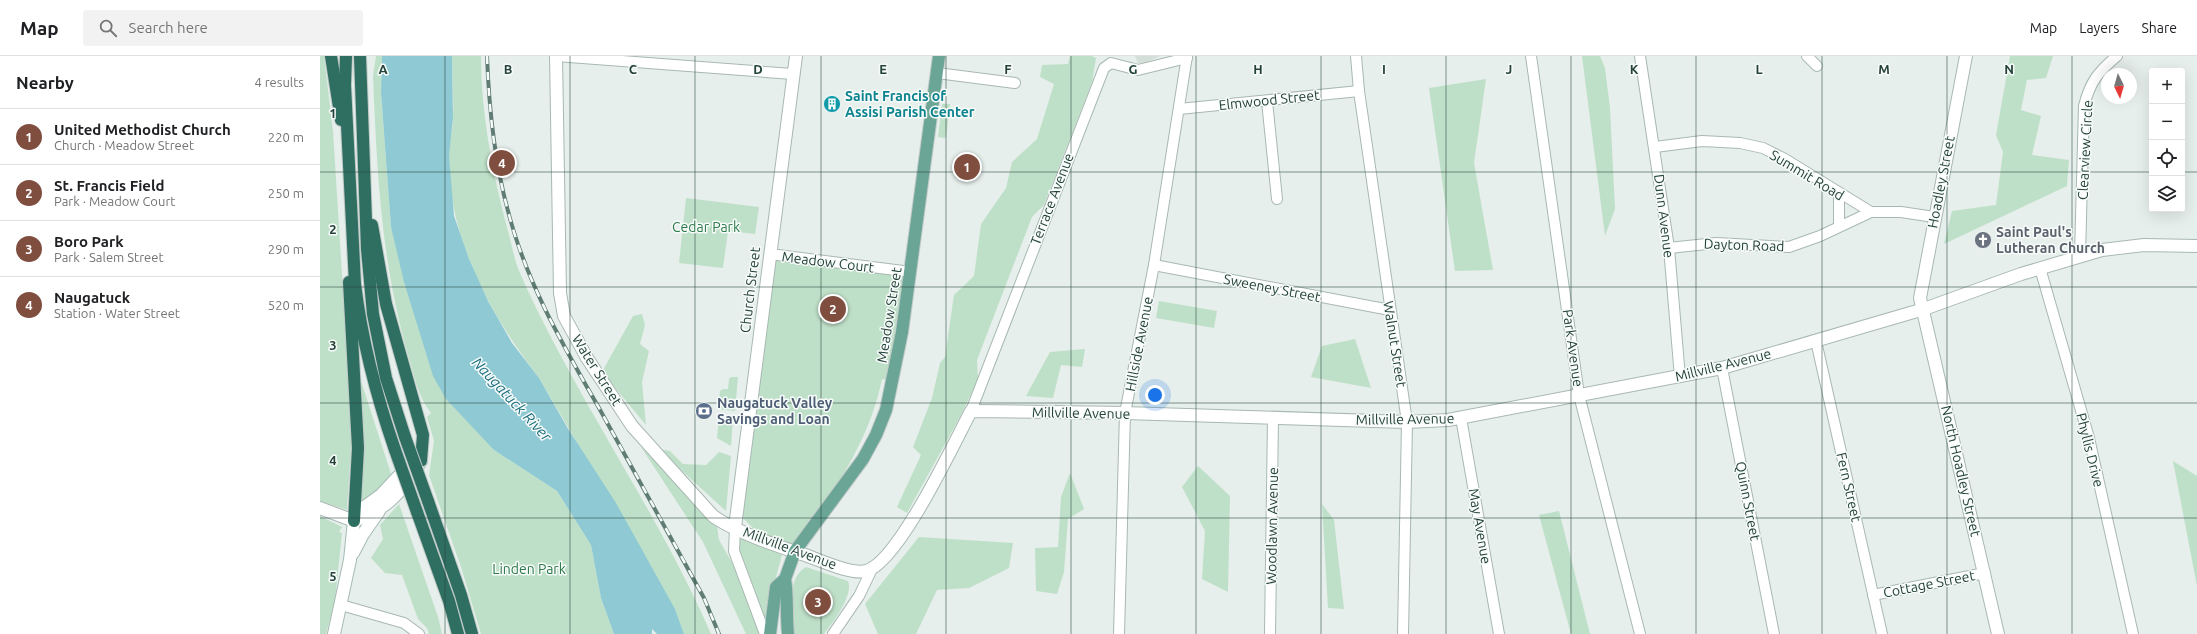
<!DOCTYPE html>
<meta charset="utf-8">
<style>
:root{--surface:#fff;--page:#f2f2f2;--text:#202124;--muted:#757577;--line:#e0e0e0;--accent:#7f4e3f}
body{margin:0;font-family:Ubuntu,sans-serif;background:var(--page);color:var(--text)}
.controls{position:absolute;right:12px;top:12px;display:grid;overflow:hidden;border-radius:4px;box-shadow:0 4px 16px #0002}
.controls button{width:36px;height:36px;display:grid;place-items:center;padding:0;border:0;border-bottom:1px solid var(--line);background:var(--surface);color:var(--text);font:20px sans-serif}
.compass{position:absolute;left:1781px;top:12px;width:36px;height:36px;border-radius:50%;background:var(--surface);box-shadow:0 4px 16px #0002;rotate:175deg}
.you{position:absolute;left:835px;top:339px;width:14px;height:14px;margin:-10px;border:3px solid #fff;border-radius:50%;background:#1a73e8;box-shadow:0 0 0 6px #1a73e833}
.badge{display:grid;place-items:center;width:26px;height:26px;border-radius:50%;background:var(--accent);color:#fff;font-size:13px;font-weight:700}
.pin{position:absolute;translate:-50% -50%;border:2px solid #fff;box-shadow:0 1px 4px #0006}
.list{margin:0;padding:0;list-style:none}
h2{display:flex;justify-content:space-between;align-items:center;height:52px;margin:0;padding:0 16px;font-size:17px}
h2 small{font-size:13px;font-weight:400;color:var(--muted)}
.list li{display:grid;grid-template-columns:26px 1fr auto;gap:12px;align-items:center;box-sizing:border-box;height:56px;padding:0 16px;border-top:1px solid var(--line)}
.list b{display:block;font-size:15px;white-space:nowrap}
.list p{margin:0;font-size:13px;white-space:nowrap;color:var(--muted)}
.list em{font-size:13px;font-style:normal;color:var(--muted)}
.icon{flex:none;width:22px;height:22px;fill:none;stroke:currentColor;stroke-width:2;stroke-linecap:round;stroke-linejoin:round}
.map{position:relative;flex:none;width:1877px;height:578px;overflow:hidden}
header{display:flex;align-items:center;gap:24px;box-sizing:border-box;height:56px;padding:0 20px;background:var(--surface);border-bottom:1px solid var(--line)}
header strong{font-size:19px}
nav{display:flex;gap:22px;margin-inline-start:auto;font-size:14px}
.search{width:280px;height:36px;background:var(--page);display:flex;align-items:center;gap:10px;box-sizing:border-box;padding:0 14px;border-radius:4px;color:var(--muted);font-size:15px}
main{display:flex}
aside{flex:1;background:var(--surface)}
.map>svg:first-child{display:block}
</style>
<header>
<strong>Map</strong>
<div class="search"><svg class="icon" aria-label="search" viewBox="0 0 24 24"><circle cx="10" cy="10" r="6"/><path d="M15 15l6 6"/></svg>Search here</div>
<nav><a>Map</a><a>Layers</a><a>Share</a></nav>
</header>
<main>
<aside>
<h2>Nearby<small>4 results</small></h2>
<ul class="list">
<li><span class="badge">1</span><div><b>United Methodist Church</b><p>Church · Meadow Street</p></div><em>220 m</em></li>
<li><span class="badge">2</span><div><b>St. Francis Field</b><p>Park · Meadow Court</p></div><em>250 m</em></li>
<li><span class="badge">3</span><div><b>Boro Park</b><p>Park · Salem Street</p></div><em>290 m</em></li>
<li><span class="badge">4</span><div><b>Naugatuck</b><p>Station · Water Street</p></div><em>520 m</em></li>
</ul>
</aside>
<div class="map">
<svg width="1877" height="578" viewBox="0 0 1877 578">
<rect width="100%" height="100%" fill="#e6efeb"/>
<!-- built -->
<polygon fill="#d4dfda" points="815,0 840,0 827,6 818,7"/>
<!-- green -->
<g fill="#bfe0c8">
<polygon points="0,0 4,0 13,75 32,377 27,454 0,445"/>
<path d="M 56,0 L 62,0 L 61,36 L 71,171 L 174,394 L 237,435 L 271,489 L 281,542 L 294,578 L 161,578 L 142,514 L 109,419 L 114,385 L 107,361 L 111,357 C 98,341 94,319 88,299 C 61,204 57,118 53,20 Z"/>
<path d="M 132,0 L 161,0 C 161,58 173,119 188,175 C 192,189 194,204 200,217 C 255,342 337,453 391,578 L 364,578 L 355,553 L 219,322 C 170,258 128,183 129,100 C 129,87 133,74 133,61 C 134,41 132,20 132,0 Z"/>
<polygon points="750,0 772,0 776,2 772,26 724,149 712,161 657,304 658,323 641,359 587,457 577,451 601,399 593,391 612,342 620,307 625,301 634,239 654,220 661,168 686,132 692,106 717,83 734,28 720,21 722,9 748,8"/>
<polygon points="1262,0 1280,0 1285,12 1290,52 1295,153 1285,180"/>
<polygon points="1690,0 1733,0 1726,22 1707,24 1701,54 1721,60 1712,99 1749,104 1747,130 1624,188 1632,155 1676,149 1683,96 1676,79"/>
<polygon points="1166,23 1154,107 1173,214 1135,215 1109,32"/>
<polygon points="622,48 630,48 626,82 618,81"/>
<polygon points="366,142 439,151 435,178 408,175 403,212 359,207"/>
<path d="M 449,198 L 591,216 L 573,325 L 562,323 C 549,387 511,441 472,491 L 439,478 L 421,460 L 443,306 Z"/>
<polygon points="839,245 897,255 894,272 836,262"/>
<polygon points="322,258 325,269 320,288 329,295 322,326 326,369 282,316 313,260"/>
<polygon points="1035,283 1051,332 991,321 1002,290"/>
<polygon points="765,293 762,311 741,309 733,342 706,340 730,296"/>
<polygon points="411,321 418,321 415,355 398,353 400,335 403,333 408,333 409,323"/>
<polygon points="38,324 42,328 72,421 45,446 40,446"/>
<polygon points="399,361 413,362 411,390 397,382"/>
<polygon points="321,391 397,470 399,484 418,517 439,578 426,578 383,486"/>
<polygon points="338,393 350,395 363,408 386,409 399,396 411,400 406,455"/>
<polygon points="1853,405 1877,420 1877,530"/>
<polygon points="878,410 910,440 908,536 882,523 885,475 862,431"/>
<polygon points="750,417 764,453 748,463 744,516 737,538 716,535 715,492 738,491 741,441"/>
<polygon points="79,448 118,561 122,578 109,578 107,572 98,563 82,519 65,517 51,502 63,483 60,469"/>
<polygon points="1002,448 1014,464 1024,553 1008,552"/>
<polygon points="1239,455 1270,578 1251,578 1219,459"/>
<polygon points="0,460 22,471 19,476 22,477 15,544 6,578 0,578"/>
<polygon points="416,479 462,499 449,547 446,571 416,488"/>
<polygon points="599,481 693,487 689,512 649,532 617,534 596,578 558,578 545,548"/>
<path d="M 486,511 L 528,525 C 534,539 513,566 504,578 L 472,578 C 471,558 466,522 486,511 Z"/>
</g>
<!-- water -->
<polygon fill="#8ec9d4" points="62,0 132,0 133,62 129,100 134,160 149,203 168,245 192,287 219,322 247,371 296,447 355,553 364,578 337,578 332,573 332,578 294,578 281,542 271,489 237,435 174,394 126,343 113,320 84,226 71,171 61,36"/>
<g fill="none" stroke-linecap="round" stroke-linejoin="round">
<!-- minor casing -->
<g stroke="#a8b8b2" stroke-width="12">
<g id="minor">
<polyline points="236,0 473,18"/>
<polyline points="1036,0 1039,35 1087,366 1083,578"/>
<polyline points="1211,0 1259,339 1320,578"/>
<polyline points="1320,0 1349,192 1360,321"/>
<polyline points="1487,0 1497,10"/>
<polyline points="617,17 695,27"/>
<polyline points="947,45 957,143"/>
<polyline points="859,53 1039,35"/>
<polyline points="1335,91 1382,85 1420,87 1443,92 1465,103 1551,156 1581,156 1614,161"/>
<polyline points="1519,138 1519,170"/>
<polyline points="1349,192 1396,187 1469,191 1500,180 1551,156"/>
<polyline points="450,198 591,216"/>
<path d="M 1760,199 L 1764,50 C 1770,26 1778,16 1797,0"/>
<polyline points="834,209 1070,254"/>
<polyline points="1720,212 1769,382 1813,578"/>
<polyline points="1496,285 1562,578"/>
<polyline points="1402,312 1454,578"/>
<polyline points="651,355 784,12 791,7 818,14 867,2"/>
<polyline points="1141,362 1179,578"/>
<polyline points="415,471 414,495 445,578"/>
<polyline points="1553,539 1665,517"/>
<polyline points="21,549 84,567 99,578"/>
<polyline points="513,578 539,540 552,513"/>
<polyline points="799,578 805,357 834,209 867,0"/>
<polyline points="950,578 953,362"/>
</g>
</g>
<!-- tertiary casing -->
<g stroke="#a8b8b2" stroke-width="14">
<g id="tertiary">
<path d="M 236,0 L 240,237 L 244,260 L 267,302 L 312,370 L 393,460 C 414,475 457,490 482,498 C 498,503 530,519 546,515 C 578,507 634,387 651,355 L 805,357 L 1087,366 L 1128,364 L 1402,312 L 1604,253 L 1701,218 L 1782,194 L 1824,189 L 1877,190"/>
<polyline points="1646,0 1600,242 1678,578"/>
<polyline points="0,452 34,465"/>
<polyline points="415,471 476,0"/>
</g>
</g>
<!-- secondary casing -->
<g stroke="#a4bbb3" stroke-width="14">
<g id="secondary">
<path d="M 34,465 C 63,456 86,433 100,406"/>
<polyline points="33,497 43,478 59,455"/>
<polyline points="14,578 30,504 34,465 39,455 61,439 89,409 101,405"/>
</g>
</g>
<!-- primary casing -->
<g stroke="#c2cac8" stroke-width="14">
<g id="primary">
<path d="M 465,523 C 468,541 466,560 468,578"/>
<polyline points="450,578 456,531 465,523 475,495 543,403 556,379 566,354 582,276 619,0"/>
</g>
</g>
<!-- motorway casing -->
<g stroke="#c2cac8" stroke-width="14">
<g id="motorway">
<polyline points="11,0 21,64"/>
<path d="M 26,0 L 25,29 L 35,228 C 42,285 56,339 75,394"/>
<polyline points="40,0 47,193 53,258 66,322 85,381"/>
<polyline points="52,169 66,248 103,379 101,405"/>
<polyline points="29,226 38,392 34,465"/>
<polyline points="108,445 141,539 152,578"/>
<polyline points="97,456 129,545 138,578"/>
</g>
</g>
<!-- minor -->
<use href="#minor" stroke="#fff" stroke-width="10"/>
<!-- tertiary -->
<use href="#tertiary" stroke="#fff" stroke-width="12"/>
<!-- secondary -->
<use href="#secondary" stroke="#fff" stroke-width="12"/>
<!-- primary -->
<use href="#primary" stroke="#6aa596" stroke-width="12"/>
<!-- motorway -->
<use href="#motorway" stroke="#2f6f62" stroke-width="12"/>
<!-- rail casing -->
<g stroke="#5f7d75" stroke-width="4">
<path id="rail" d="M 167,0 C 169,53 174,104 188,155 C 206,226 243,289 279,352 C 314,415 349,478 384,542 L 399,578"/>
</g>
<!-- rail -->
<use href="#rail" stroke="#f7fbf9" stroke-width="2.5" stroke-dasharray="8" stroke-linecap="butt"/>
<!-- motorway-bridge casing -->
<g stroke="#c2cac8" stroke-width="14" stroke-linecap="butt">
<g id="motorway-bridge">
<polyline points="85,381 108,445"/>
<polyline points="75,394 97,456"/>
</g>
</g>
<!-- motorway-bridge -->
<use href="#motorway-bridge" stroke="#2f6f62" stroke-width="12"/>
</g>
<!-- grid -->
<path fill="none" stroke="#24423a" stroke-width="1" stroke-opacity="0.55" d="M 125,0 L 125,578M 250,0 L 250,578M 375,0 L 375,578M 501,0 L 501,578M 626,0 L 626,578M 751,0 L 751,578M 876,0 L 876,578M 1001,0 L 1001,578M 1126,0 L 1126,578M 1251,0 L 1251,578M 1376,0 L 1376,578M 1502,0 L 1502,578M 1627,0 L 1627,578M 1752,0 L 1752,578M 0,116 L 1832,116M 1862,116 L 1877,116M 0,231 L 1877,231M 0,347 L 1877,347M 0,462 L 1877,462"/>
<!-- icons -->
<defs>
<g id="building-disc" transform="scale(0.9)"><circle r="9.5" fill="#0f9aa8" stroke="#f7fbf9"/><path d="M-4-6H4V6H1V3H-1V6H-4ZM-2.5-4.3h1.7v1.8h-1.7ZM.8-4.3h1.7v1.8H.8ZM-2.5-1h1.7V.8h-1.7ZM.8-1h1.7V.8H.8Z" fill="#fff"/></g>
<g id="church-disc" transform="scale(0.9)"><circle r="9.5" fill="#6b7280" stroke="#f7fbf9"/><path d="M-1.2-6h2.4v3.5h3.3v2.4h-3.3V6h-2.4V-.1h-3.3v-2.4h3.3Z" fill="#fff"/></g>
<g id="bank-disc" transform="scale(0.9)"><circle r="9.5" fill="#5c6f8a" stroke="#f7fbf9"/><path d="M-6-4H6V4H-6ZM0-2.3a2.3 2.3 0 1 0 0 4.6a2.3 2.3 0 1 0 0-4.6Z" fill="#fff"/></g>
</defs>
<g fill-rule="evenodd">
<use href="#building-disc" x="512" y="48"/>
<use href="#church-disc" x="1663" y="184"/>
<use href="#bank-disc" x="384" y="355"/>
</g>
<g text-anchor="middle" dominant-baseline="central" stroke-width="3" stroke-linejoin="round" paint-order="stroke">
<!-- culture labels -->
<g font-size="14" font-weight="bold" fill="#0d838f" stroke="#f7fbf9" text-anchor="start">
<text x="525" y="40">Saint Francis of<tspan x="525" dy="16">Assisi Parish Center</tspan></text>
</g>
<!-- street labels -->
<g font-size="14" fill="#24423a" stroke="#f7fbf9">
<text transform="translate(949 44) rotate(-6)">Elmwood Street</text>
<text transform="translate(1765 94) rotate(-87)">Clearview Circle</text>
<text transform="translate(1487 119) rotate(31)">Summit Road</text>
<text transform="translate(1621 126) rotate(-79)">Hoadley Street</text>
<text transform="translate(732 143) rotate(-69)">Terrace Avenue</text>
<text transform="translate(1344 160) rotate(83)">Dunn Avenue</text>
<text transform="translate(1424 189) rotate(2)">Dayton Road</text>
<text transform="translate(508 206) rotate(7)">Meadow Court</text>
<text transform="translate(952 232) rotate(11)">Sweeney Street</text>
<text transform="translate(430 234) rotate(-83)">Church Street</text>
<text transform="translate(569 259) rotate(-81)">Meadow Street</text>
<text transform="translate(819 288) rotate(-79)">Hillside Avenue</text>
<text transform="translate(1075 288) rotate(81)">Walnut Street</text>
<text transform="translate(1253 292) rotate(82)">Park Avenue</text>
<text transform="translate(1403 309) rotate(-14)">Millville Avenue</text>
<text transform="translate(277 314) rotate(58)">Water Street</text>
<text transform="translate(761 357) rotate(1)">Millville Avenue</text>
<text transform="translate(1085 363) rotate(-1)">Millville Avenue</text>
<text transform="translate(1770 394) rotate(76)">Phyllis Drive</text>
<text transform="translate(1641 415) rotate(77)">North Hoadley Street</text>
<text transform="translate(1529 431) rotate(77)">Fern Street</text>
<text transform="translate(1428 445) rotate(79)">Quinn Street</text>
<text transform="translate(952 470) rotate(-89)">Woodlawn Avenue</text>
<text transform="translate(1160 470) rotate(80)">May Avenue</text>
<text transform="translate(470 492) rotate(20)">Millville Avenue</text>
<text transform="translate(1609 528) rotate(-11)">Cottage Street</text>
</g>
<!-- park labels -->
<g font-size="14" fill="#2d7a4b" stroke="#f7fbf9">
<text x="386" y="171">Cedar Park</text>
<text x="209" y="513">Linden Park</text>
</g>
<!-- worship labels -->
<g font-size="14" font-weight="bold" fill="#5b616d" stroke="#f7fbf9" text-anchor="start">
<text x="1676" y="176">Saint Paul's<tspan x="1676" dy="16">Lutheran Church</tspan></text>
</g>
<!-- service labels -->
<g font-size="14" font-weight="bold" fill="#4e5e75" stroke="#f7fbf9" text-anchor="start">
<text x="397" y="347">Naugatuck Valley<tspan x="397" dy="16">Savings and Loan</tspan></text>
</g>
<!-- water labels -->
<g font-size="15" font-style="italic" fill="#1c6f80" stroke="#f7fbf9">
<text transform="translate(192 343) rotate(47)">Naugatuck River</text>
</g>
</g>
<g font-size="13" text-anchor="middle" font-weight="bold" fill="#24423a" stroke="#f7fbf9" stroke-width="3" stroke-linejoin="round" paint-order="stroke">
<text x="63" y="18">A</text>
<text x="188" y="18">B</text>
<text x="313" y="18">C</text>
<text x="438" y="18">D</text>
<text x="563" y="18">E</text>
<text x="688" y="18">F</text>
<text x="813" y="18">G</text>
<text x="938" y="18">H</text>
<text x="1064" y="18">I</text>
<text x="1189" y="18">J</text>
<text x="1314" y="18">K</text>
<text x="1439" y="18">L</text>
<text x="1564" y="18">M</text>
<text x="1689" y="18">N</text>
<text x="13" y="62">1</text>
<text x="13" y="178">2</text>
<text x="13" y="294">3</text>
<text x="13" y="409">4</text>
<text x="13" y="525">5</text>
</g>
</svg>
<div class="controls">
<button>+</button>
<button>−</button>
<button><svg class="icon" aria-label="locate" viewBox="0 0 24 24"><circle cx="12" cy="12" r="6"/><path d="M12 2v4M12 18v4M2 12h4M18 12h4"/></svg></button>
<button><svg class="icon" aria-label="layers" viewBox="0 0 24 24"><path d="M12 4l9 5-9 5-9-5zM3 14l9 5 9-5"/></svg></button>
</div>
<svg class="compass" viewBox="-18 -18 36 36"><path d="M0-13l5 13h-10z" fill="#e53935"/><path d="M0 13l5-13h-10z" fill="#757577"/></svg>
<div class="you"></div>
<div class="pin badge" style="left:647px;top:111px">1</div>
<div class="pin badge" style="left:513px;top:253px">2</div>
<div class="pin badge" style="left:498px;top:546px">3</div>
<div class="pin badge" style="left:182px;top:107px">4</div>
</div>
</main>
